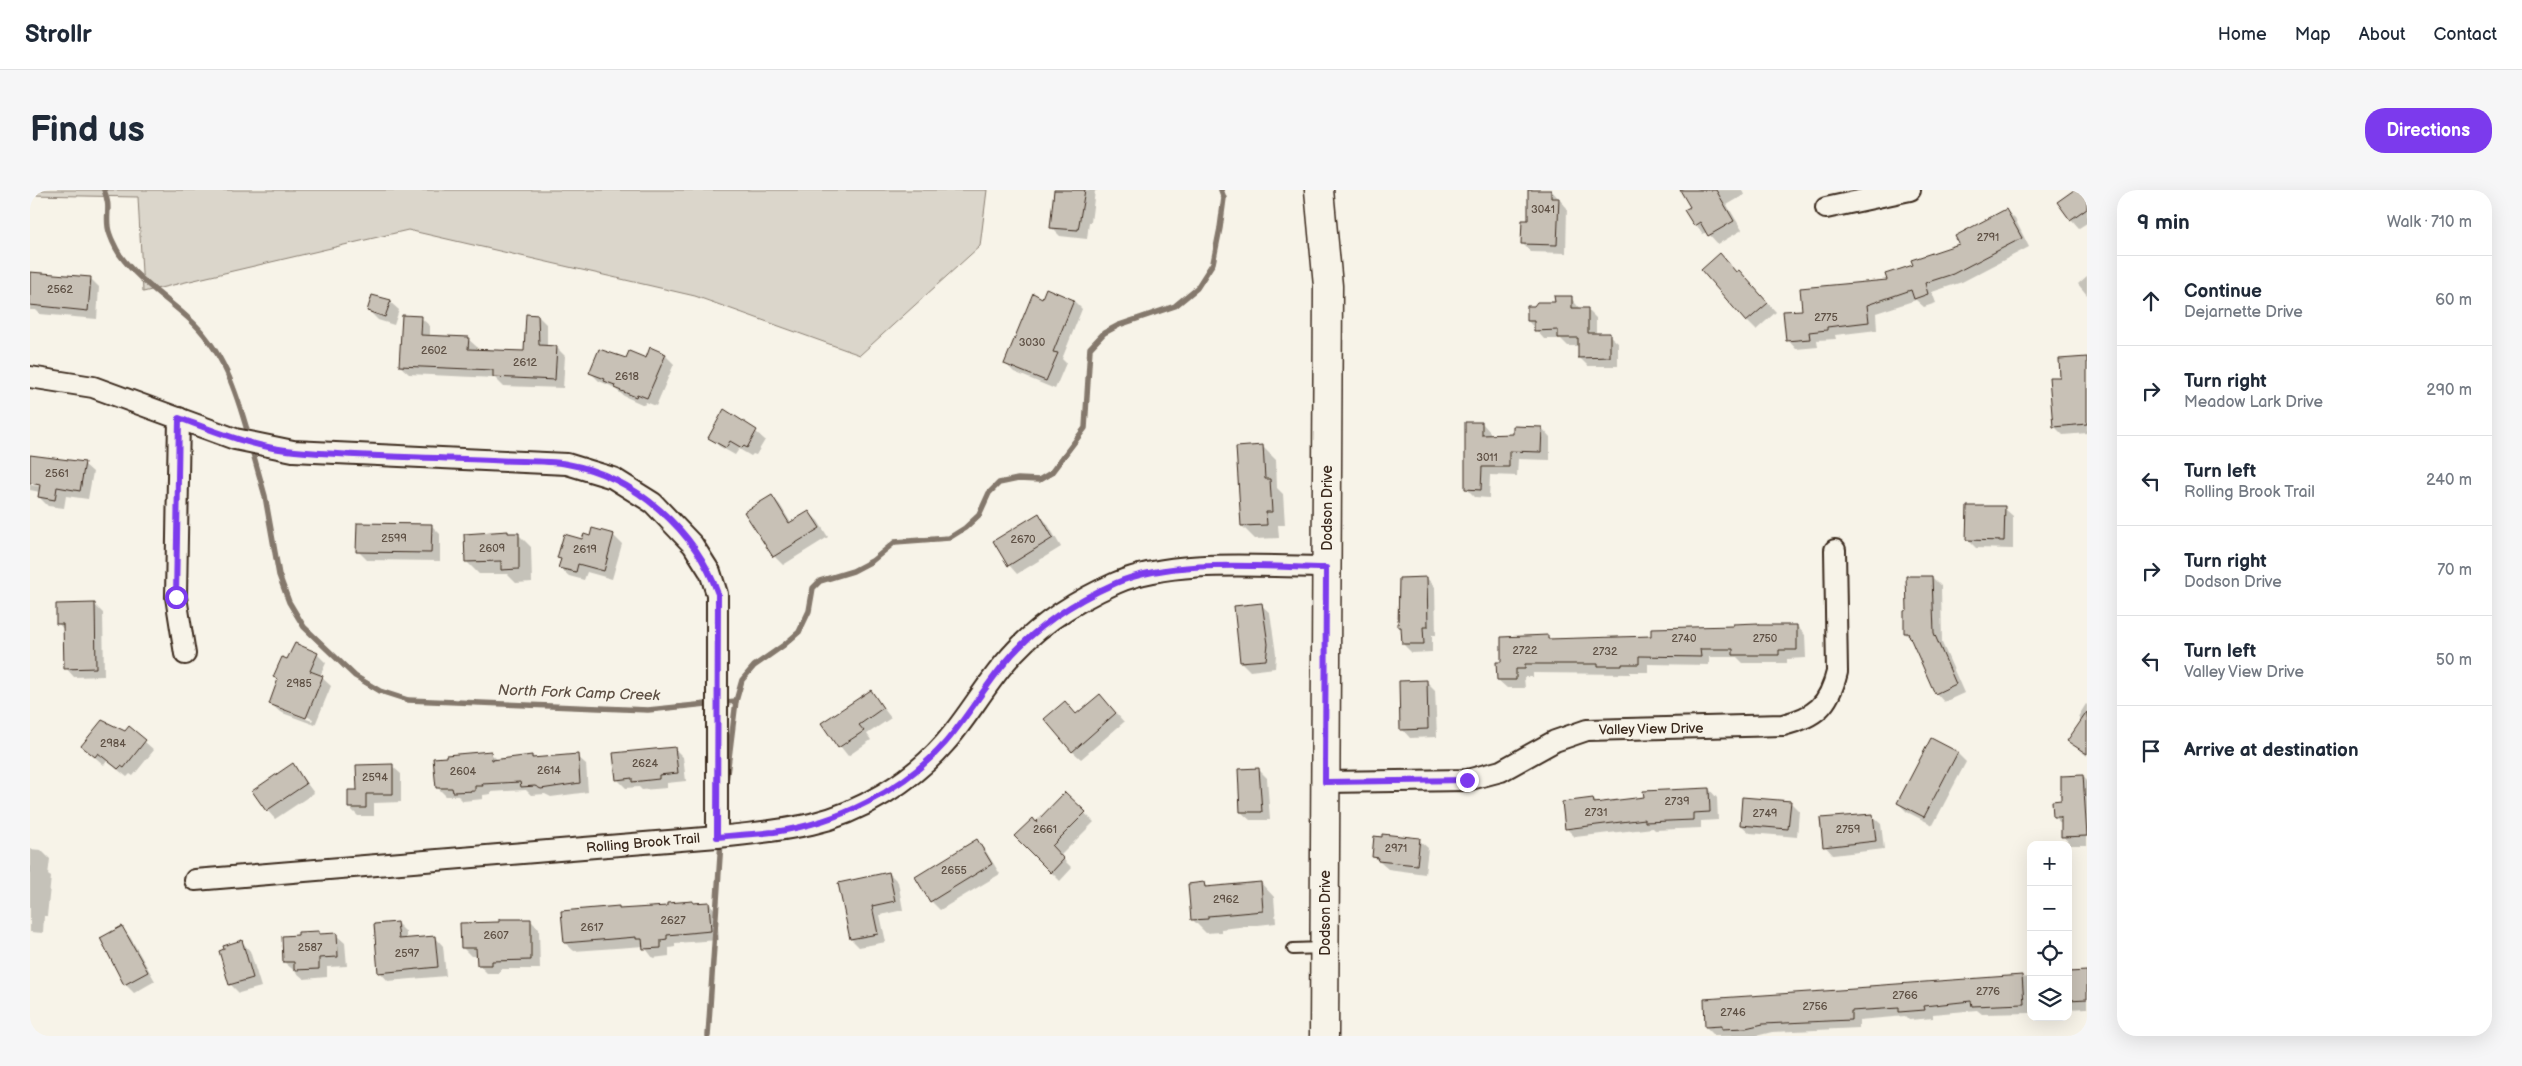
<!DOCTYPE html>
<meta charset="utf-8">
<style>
:root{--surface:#fff;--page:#f6f6f7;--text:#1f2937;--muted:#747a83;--line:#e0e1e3;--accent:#7c3aed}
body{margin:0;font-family:"Balsamiq Sans",sans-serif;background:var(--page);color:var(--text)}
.controls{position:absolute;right:15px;bottom:15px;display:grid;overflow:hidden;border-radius:10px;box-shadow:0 5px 20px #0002}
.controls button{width:45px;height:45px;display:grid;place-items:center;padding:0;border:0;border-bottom:1px solid var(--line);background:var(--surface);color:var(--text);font:25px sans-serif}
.stop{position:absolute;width:15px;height:15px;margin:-11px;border:4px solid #7c3aed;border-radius:50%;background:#fff}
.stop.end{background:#7c3aed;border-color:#fff;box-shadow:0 1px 5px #0008}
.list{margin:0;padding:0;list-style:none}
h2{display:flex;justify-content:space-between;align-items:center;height:65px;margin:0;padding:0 20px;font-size:21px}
h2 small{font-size:16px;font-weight:400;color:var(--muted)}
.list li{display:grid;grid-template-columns:32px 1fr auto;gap:15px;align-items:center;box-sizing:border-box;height:90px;padding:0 20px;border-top:1px solid var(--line)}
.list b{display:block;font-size:19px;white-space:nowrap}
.list p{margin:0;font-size:16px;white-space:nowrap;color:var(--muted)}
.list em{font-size:16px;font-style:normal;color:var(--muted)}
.icon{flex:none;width:28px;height:28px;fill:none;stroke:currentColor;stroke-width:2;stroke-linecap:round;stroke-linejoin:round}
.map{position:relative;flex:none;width:2057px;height:846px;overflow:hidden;border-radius:20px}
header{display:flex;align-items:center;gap:30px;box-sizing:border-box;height:70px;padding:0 25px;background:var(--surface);border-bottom:1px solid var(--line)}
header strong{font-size:24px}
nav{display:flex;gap:28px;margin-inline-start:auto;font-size:18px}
.intro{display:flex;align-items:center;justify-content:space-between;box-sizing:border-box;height:120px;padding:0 30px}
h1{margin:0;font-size:35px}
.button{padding:12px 22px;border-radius:20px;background:var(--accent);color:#fff;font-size:18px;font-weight:700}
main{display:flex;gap:30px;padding:0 30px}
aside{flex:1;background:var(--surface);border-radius:20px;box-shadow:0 5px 20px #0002}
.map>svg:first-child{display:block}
</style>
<header>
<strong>Strollr</strong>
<nav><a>Home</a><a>Map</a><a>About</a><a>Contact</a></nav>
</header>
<div class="intro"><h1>Find us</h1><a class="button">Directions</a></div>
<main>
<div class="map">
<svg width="2057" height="846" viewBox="0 0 2057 846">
<rect width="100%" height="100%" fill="#f7f3e8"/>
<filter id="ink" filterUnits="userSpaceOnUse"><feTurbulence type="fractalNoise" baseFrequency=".02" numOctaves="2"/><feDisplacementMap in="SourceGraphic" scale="10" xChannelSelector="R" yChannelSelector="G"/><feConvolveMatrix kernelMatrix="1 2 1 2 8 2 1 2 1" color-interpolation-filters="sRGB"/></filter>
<g filter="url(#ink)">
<!-- green -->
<polygon fill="#dbd6cb" stroke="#8b8074" points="0,0 957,0 950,56 830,165 665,106 378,40 113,102 108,7 0,5"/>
<!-- shadow -->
<g fill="#0003" fill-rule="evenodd">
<polygon points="1025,0 1068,0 1065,1 1061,32 1059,32 1057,49 1030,46 1021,37"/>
<polygon points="1500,0 1521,0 1537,18 1536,63 1501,62 1492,53 1499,32"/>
<polygon points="1652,0 1712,0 1714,5 1697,15 1712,40 1688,54 1677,42 1673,44 1656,21 1662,17"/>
<polygon points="2046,0 2057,0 2057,33 2049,38 2041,29"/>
<polygon points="1976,20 1985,29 1999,57 1932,92 1902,102 1906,113 1894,117 1886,110 1846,123 1847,140 1805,145 1806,149 1787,150 1788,157 1766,159 1758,150 1773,121 1859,91 1885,76 1931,55"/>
<polygon points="1709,81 1746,122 1726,140 1717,131 1707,84"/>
<polygon points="0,82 61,89 69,97 67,129 10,124 6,120 0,120"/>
<polygon points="2057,86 2057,105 2048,94"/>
<polygon points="1541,108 1550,119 1557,119 1566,128 1566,145 1579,145 1588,153 1588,176 1558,176 1549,167 1549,156 1538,156 1531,149 1514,149 1498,131 1526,113"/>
<polygon points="1013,109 1044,111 1052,119 1032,169 1036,173 1025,199 984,182 975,173"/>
<polygon points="360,112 369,120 364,135 348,130 339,121"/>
<polygon points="508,126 517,135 517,156 526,157 535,166 533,198 473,196 465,188 379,184 370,176 391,128 400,136 400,147 438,149 447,157 447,160 495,163"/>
<polygon points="635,165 644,174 626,216 616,212 614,215 594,206 581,196 569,191 560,182 597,169 616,170"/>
<polygon points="2057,168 2057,243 2033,245 2024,236 2031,188"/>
<polygon points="695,221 717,234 735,250 726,265 723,264 721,266 709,259 705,265 689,256 680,247"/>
<polygon points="1452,233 1460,242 1460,246 1484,245 1512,238 1520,247 1520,270 1488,269 1487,286 1460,285 1459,308 1445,307 1436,298"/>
<polygon points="1233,257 1246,270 1247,298 1253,304 1255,335 1248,335 1249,348 1225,349 1212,336"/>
<polygon points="0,266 54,274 63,282 58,309 36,306 34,318 18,316 9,307 10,302 0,300 0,295 16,297 16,295 0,292"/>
<polygon points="742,306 750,315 761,333 779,322 788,331 798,347 753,375 744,366"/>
<polygon points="1974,318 1983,326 1983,359 1946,358 1938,350"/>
<polygon points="1008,324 1017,333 1031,357 987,384 979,375"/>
<polygon points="401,335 410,344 410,371 337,370 328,361"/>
<polygon points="488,344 501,357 502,392 486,393 477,384 449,384 436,371"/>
<polygon points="583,345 592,354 582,389 557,382 554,390 539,386 530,378 532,371 529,368 553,350 560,347"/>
<polygon points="1902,387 1911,396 1912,453 1934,503 1914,512 1906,503 1882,450 1875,443 1878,422"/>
<polygon points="1397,388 1405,397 1406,445 1402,445 1402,462 1382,463 1373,454 1373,440 1369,437"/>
<polygon points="64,414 73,423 74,486 44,487 36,478 35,441 28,433"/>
<polygon points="1231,415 1240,423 1246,464 1245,478 1220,481 1211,472"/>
<polygon points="1767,436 1775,445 1776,468 1757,469 1757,473 1713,473 1707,467 1679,467 1679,475 1618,474 1618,482 1600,482 1600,484 1503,483 1503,487 1494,487 1495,498 1477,498 1468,490 1473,474 1517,447 1520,450 1622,448"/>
<path d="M 287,464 L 296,473 L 290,486 L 301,496 L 285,535 L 250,522 L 241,514 L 249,491 L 245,486 L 257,470 ZM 250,516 L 283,529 L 282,531 L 250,519 Z"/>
<polygon points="1396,491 1405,500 1407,547 1380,548 1372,539"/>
<polygon points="841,502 861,528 837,544 841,550 818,566 792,533"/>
<polygon points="1078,514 1094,532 1051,569 1042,561 1047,526"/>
<polygon points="2056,514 2057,515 2057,566 2039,551 2052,532 2048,527"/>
<polygon points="99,538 124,560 103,586 100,584 97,587 77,571 74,575 52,556 95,543"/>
<polygon points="644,558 653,567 656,591 637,593 637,598 612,600 609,597 596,598 587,589"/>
<polygon points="460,563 468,570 502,566 504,569 547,566 556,574 558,602 521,607 515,604 501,605 496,600 461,602 461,604 453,605 453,609 433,611 428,606 416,606 407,597"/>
<polygon points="1927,563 1936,572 1903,635 1877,622 1868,613"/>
<polygon points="263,575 284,603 245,629 237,620"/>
<polygon points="362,576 371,584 371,612 344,613 344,626 328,626 319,617 328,601"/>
<polygon points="1228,579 1237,588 1240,630 1220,630 1211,622"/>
<polygon points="2053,586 2057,591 2057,655 2041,655 2033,646 2032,635 2024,626"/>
<polygon points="1679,599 1687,608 1688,630 1671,631 1671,638 1625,640 1623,638 1545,647 1537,639 1563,609 1568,614"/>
<polygon points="1035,604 1064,632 1030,666 1042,678 1030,691 985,646 1006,633"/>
<polygon points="1760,612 1769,621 1767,647 1720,643 1711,635"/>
<polygon points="1842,626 1851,634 1854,659 1803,665 1795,656"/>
<polygon points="1389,650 1398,658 1395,684 1358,679 1344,667"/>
<polygon points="947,651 955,660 970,684 910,720 901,711"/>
<polygon points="0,659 11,660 20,669 18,685 21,687 17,726 14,726 13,743 0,742"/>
<polygon points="859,683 868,692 873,720 850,725 856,752 829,757 821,749"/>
<polygon points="1231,693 1244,707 1246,733 1191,739 1191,742 1176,743 1162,729 1174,694 1178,698"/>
<polygon points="662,712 665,714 679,713 687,722 689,750 645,753 645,757 639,758 639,766 623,768 614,756 544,761 535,753 589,718 592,721 638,717"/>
<polygon points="500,730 509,739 510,779 470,779 470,783 457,783 448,774 448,766 441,766 432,757 470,733"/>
<polygon points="367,733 376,742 376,750 405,747 413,756 416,786 358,791 350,782"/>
<polygon points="92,738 100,747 125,791 104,803 95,794"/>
<polygon points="288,742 292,745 306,745 315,753 317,776 297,777 297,787 274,789 254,772"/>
<polygon points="212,752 220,761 231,797 209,803 200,794"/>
<polygon points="2057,783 2057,818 2038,819 2038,784"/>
<polygon points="2001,787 2001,823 1952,824 1947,820 1903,824 1903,828 1879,830 1875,826 1829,830 1829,838 1742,842 1726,846 1685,846 1676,837 1675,810"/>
</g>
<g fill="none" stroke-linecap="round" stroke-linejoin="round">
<!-- stream -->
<g stroke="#84786c" stroke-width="5.5">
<path d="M 74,0 C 81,17 76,22 78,37 C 79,45 86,59 90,65 C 108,90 135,107 157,127 C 193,158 207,204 219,247"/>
<polyline points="221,256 235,306 249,385 259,412 274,437 325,486 350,501 378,510 618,520 706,511"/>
<polyline points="696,592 706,511 712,490 724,476 754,455 769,442 779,421 783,398 790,391 823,381 842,371 865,352 919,348 935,338 949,325 959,303 969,293 988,289 1009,290 1021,283 1055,238 1060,158 1074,143 1089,135 1145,116 1167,98 1183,73 1190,38 1194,8 1191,0"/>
<polyline points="678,846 691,651"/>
</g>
</g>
<!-- building -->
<g fill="#c8c1b6" stroke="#3b2a1e">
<polygon points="1024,0 1055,0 1048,40 1020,38"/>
<polygon points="1498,0 1521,0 1521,8 1529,8 1527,55 1491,54 1492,30 1498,30"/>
<polygon points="1650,0 1686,0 1704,31 1678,46 1670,32 1664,36 1654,20 1660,17"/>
<polygon points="2044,0 2057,0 2057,18 2040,30 2027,12"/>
<polygon points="1976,19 1992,48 1923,84 1895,93 1898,104 1884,109 1881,100 1837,115 1839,132 1797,137 1797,140 1779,142 1780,149 1756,151 1753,121 1772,120 1770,98 1857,90 1855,84 1883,75 1881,70 1929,54 1925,46"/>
<polygon points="1690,63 1706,82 1709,80 1738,113 1716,132 1671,80"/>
<polygon points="0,82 61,87 58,121 0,115"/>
<polygon points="1016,98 1044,110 1023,162 1028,163 1016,191 974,174 1003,103 1012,108"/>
<polygon points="342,105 361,110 355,127 337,121"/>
<polygon points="1524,106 1542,106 1542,118 1558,118 1558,143 1580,143 1580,167 1548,168 1548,148 1528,148 1528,140 1504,141 1504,131 1497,131 1497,116 1504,116 1507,112 1525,112"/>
<polygon points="496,124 508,125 509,155 527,156 525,190 463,187 463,180 369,176 372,125 392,126 391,145 439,147 438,159 494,161"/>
<polygon points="620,157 636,164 617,208 607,204 606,207 584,198 585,195 574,191 575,189 559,183 569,159 596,168 599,161 616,168"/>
<polygon points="2057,167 2057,234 2023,237 2019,187 2030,187 2029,169"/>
<polygon points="694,219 727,240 717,258 714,256 712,258 700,251 696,258 678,248"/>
<polygon points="1435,232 1452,232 1452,245 1483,244 1483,236 1512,237 1511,262 1479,261 1479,277 1452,277 1451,300 1435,299"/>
<polygon points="1233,255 1235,289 1240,289 1242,322 1236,322 1237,335 1211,336 1206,257"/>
<polygon points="0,265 55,272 50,301 27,297 25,310 8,307 10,295 0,293"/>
<polygon points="742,305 759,333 779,321 790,338 743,367 714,322"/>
<polygon points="1937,316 1975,316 1974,351 1936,350"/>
<polygon points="1009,323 1023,348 978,376 963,351"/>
<polygon points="327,333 402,334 401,363 326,362"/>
<polygon points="562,338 584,344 574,381 548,374 546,382 528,378 531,369 527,368 534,344 552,349 554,344 560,346"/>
<polygon points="478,341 478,343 489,343 489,379 471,380 471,371 435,372 434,344"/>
<polygon points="1876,386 1902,386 1904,443 1926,494 1905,504 1878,443 1874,443 1874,421 1877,420"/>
<polygon points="1397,387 1398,437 1393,437 1394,454 1372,454 1371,437 1368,437 1369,388"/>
<polygon points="65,413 66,478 34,479 33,434 26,434 26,414"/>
<polygon points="1232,413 1238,454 1236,470 1210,472 1204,416"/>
<polygon points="1728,433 1728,435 1767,435 1767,460 1749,460 1749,465 1703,465 1703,459 1670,459 1671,467 1609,466 1609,474 1592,474 1592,476 1568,476 1568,474 1495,474 1495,479 1486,479 1486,490 1467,490 1466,472 1471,472 1471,447 1518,445 1518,449 1621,446 1621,438 1703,436 1703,434"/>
<polygon points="265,453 288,463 280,481 293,486 276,528 239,514 248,489 243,487 252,467 257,469"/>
<polygon points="1397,490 1398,539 1370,540 1369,491"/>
<polygon points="841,500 853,518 829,535 834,541 808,558 791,533"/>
<polygon points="1070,504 1086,523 1042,562 1014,529 1035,511 1046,524"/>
<polygon points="2057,522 2057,564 2037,551"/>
<polygon points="72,530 95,541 99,536 116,550 94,578 91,576 88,579 68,563 65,567 51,556"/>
<polygon points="1901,548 1928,562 1894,627 1867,613"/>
<polygon points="645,557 648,583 629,585 629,589 602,592 602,588 586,590 583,563"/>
<polygon points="461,561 462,570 502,565 502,568 548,564 550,593 511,599 505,596 491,597 490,592 452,594 453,596 445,596 445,601 423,602 422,598 406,598 403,568 416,567 416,565"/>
<polygon points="263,573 276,594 236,621 222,601"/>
<polygon points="363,574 363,604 336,604 336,618 318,618 318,600 327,600 326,575"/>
<polygon points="1229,578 1232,622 1210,622 1208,579"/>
<polygon points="2053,585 2057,646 2031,647 2031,627 2023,627 2022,611 2031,610 2031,586"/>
<polygon points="1679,598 1680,622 1663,623 1663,630 1615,632 1615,629 1535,639 1532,612 1563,608 1564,613 1614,607 1613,601"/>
<polygon points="1035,602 1056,622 1022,656 1034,669 1021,683 984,646 1003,628 1006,632"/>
<polygon points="1712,607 1761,611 1758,639 1710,635"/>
<polygon points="1843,624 1846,651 1793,657 1790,628"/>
<polygon points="1352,644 1390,648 1387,675 1348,671 1349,668 1342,667 1344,646 1352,647"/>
<polygon points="947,649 962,674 900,712 885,687"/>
<polygon points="859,682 865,711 842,716 848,744 820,749 808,693"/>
<polygon points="1174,692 1175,697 1231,692 1233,721 1178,726 1178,729 1161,730 1158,694"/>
<polygon points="663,711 663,713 679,712 681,741 637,745 637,749 631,750 631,758 613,759 612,749 606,749 606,747 534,753 531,721 589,716 589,719 637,716 637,713"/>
<polygon points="469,729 501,729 501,770 462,771 462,775 447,775 446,758 431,758 430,733 469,732"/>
<polygon points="367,732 369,749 405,746 408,777 348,783 344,734"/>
<polygon points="92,736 118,782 94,795 70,748"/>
<polygon points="289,741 289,744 307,743 308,767 289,768 289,779 264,780 264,772 253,772 252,746 268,745 268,742"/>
<polygon points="212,750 223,788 199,795 189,761 194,759 193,756"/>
<polygon points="2057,781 2057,809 2038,810 2038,782"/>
<polygon points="1992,785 1994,814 1942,816 1941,811 1894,816 1895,820 1869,822 1869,818 1821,821 1821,830 1733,834 1716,838 1692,839 1692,836 1675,837 1674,809 1839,798 1839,796"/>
</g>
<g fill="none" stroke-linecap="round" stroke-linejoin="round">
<!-- lane casing -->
<g stroke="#3b2a1e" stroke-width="14">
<polyline id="lane" points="1263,759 1293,758"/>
</g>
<!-- street casing -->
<g stroke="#3b2a1e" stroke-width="24">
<g id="street">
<polyline points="1796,18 1880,0"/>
<polyline points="0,187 63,197 205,249 263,261 537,274 583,288 623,313 663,355 680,382 687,404 687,647"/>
<polyline points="149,228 146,407 155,464"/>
<path d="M 1295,592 L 1437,590 L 1471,581 L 1525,551 L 1557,540 L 1753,535 C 1785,527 1799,516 1807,482 L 1805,360"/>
<path d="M 165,690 L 687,647 C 719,644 750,641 781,634 C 830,623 882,591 915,553 C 937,528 953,499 974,474 C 1004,437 1043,412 1086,393 C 1144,368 1233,377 1296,377"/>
</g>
</g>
<!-- secondary casing -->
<g stroke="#3b2a1e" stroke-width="31">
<polyline id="secondary" points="1289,0 1298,96 1294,846"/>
</g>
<!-- lane -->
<use href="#lane" stroke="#f7f3e8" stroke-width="10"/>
<!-- street -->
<use href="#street" stroke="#f7f3e8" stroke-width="20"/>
<!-- secondary -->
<use href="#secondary" stroke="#f7f3e8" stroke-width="28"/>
</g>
</g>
<g fill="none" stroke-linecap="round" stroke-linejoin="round" filter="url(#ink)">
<!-- route -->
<path stroke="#7c3aed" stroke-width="6" d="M 146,407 L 149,228 C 187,242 225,258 265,261 C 330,267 396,267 462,270 C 486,272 513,270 537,274 C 605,286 666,341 688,404 L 687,647 C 706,645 725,644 744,642 C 807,633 873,601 915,553 C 937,528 953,499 974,474 C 1004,437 1043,412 1086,393 C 1144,368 1233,377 1296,378 L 1295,592 L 1437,590"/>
</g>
<g text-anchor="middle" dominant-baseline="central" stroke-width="5" stroke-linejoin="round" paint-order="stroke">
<!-- number labels -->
<g font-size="11" fill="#5e5044">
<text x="1513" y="19">3041</text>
<text x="1958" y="47">2791</text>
<text x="30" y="99">2562</text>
<text x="1796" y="127">2775</text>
<text x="1002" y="152">3030</text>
<text x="404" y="160">2602</text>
<text x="495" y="172">2612</text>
<text x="597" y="186">2618</text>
<text x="1457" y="267">3011</text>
<text x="27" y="283">2561</text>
<text x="364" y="348">2599</text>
<text x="993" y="349">2670</text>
<text x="462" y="358">2609</text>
<text x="555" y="359">2619</text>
<text x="1654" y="448">2740</text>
<text x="1735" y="448">2750</text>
<text x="1495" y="460">2722</text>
<text x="1575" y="461">2732</text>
<text x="269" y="493">2985</text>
<text x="83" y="553">2984</text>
<text x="615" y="573">2624</text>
<text x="519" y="580">2614</text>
<text x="433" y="581">2604</text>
<text x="345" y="587">2594</text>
<text x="1647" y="611">2739</text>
<text x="1566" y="622">2731</text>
<text x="1735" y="623">2749</text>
<text x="1015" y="639">2661</text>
<text x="1818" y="639">2759</text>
<text x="1366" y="658">2971</text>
<text x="924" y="680">2655</text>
<text x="1196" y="709">2962</text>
<text x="643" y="730">2627</text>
<text x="562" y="737">2617</text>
<text x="466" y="745">2607</text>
<text x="280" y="757">2587</text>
<text x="377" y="763">2597</text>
<text x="1958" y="801">2776</text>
<text x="1875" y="805">2766</text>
<text x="1785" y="816">2756</text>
<text x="1703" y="822">2746</text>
</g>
<!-- street labels -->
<g font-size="14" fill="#3b2a1e" stroke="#f7f3e8">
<text transform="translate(1297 318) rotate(-90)">Dodson Drive</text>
<text transform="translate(1621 539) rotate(-1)">Valley View Drive</text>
<text transform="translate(613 653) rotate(-5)">Rolling Brook Trail</text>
<text transform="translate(1295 723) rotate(-90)">Dodson Drive</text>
</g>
<!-- water labels -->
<g font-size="15" font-style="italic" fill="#5f5145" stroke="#f7f3e8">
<text transform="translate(549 503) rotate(2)">North Fork Camp Creek</text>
</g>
</g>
</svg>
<div class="controls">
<button>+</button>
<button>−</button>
<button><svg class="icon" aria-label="locate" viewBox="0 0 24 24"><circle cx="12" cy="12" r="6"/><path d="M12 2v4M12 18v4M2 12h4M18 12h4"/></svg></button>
<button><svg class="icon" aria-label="layers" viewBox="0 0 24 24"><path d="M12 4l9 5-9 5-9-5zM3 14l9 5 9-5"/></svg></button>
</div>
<div class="stop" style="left:146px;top:407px"></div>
<div class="stop end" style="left:1437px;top:590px"></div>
</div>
<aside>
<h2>9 min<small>Walk · 710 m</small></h2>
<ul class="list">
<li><svg class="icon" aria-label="ahead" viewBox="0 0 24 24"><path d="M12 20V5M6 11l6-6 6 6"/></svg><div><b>Continue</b><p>Dejarnette Drive</p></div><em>60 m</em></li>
<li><svg class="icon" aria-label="right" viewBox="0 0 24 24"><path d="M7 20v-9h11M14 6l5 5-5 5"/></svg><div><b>Turn right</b><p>Meadow Lark Drive</p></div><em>290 m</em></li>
<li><svg class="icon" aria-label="left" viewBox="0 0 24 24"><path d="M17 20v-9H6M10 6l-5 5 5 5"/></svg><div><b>Turn left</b><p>Rolling Brook Trail</p></div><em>240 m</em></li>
<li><svg class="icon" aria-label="right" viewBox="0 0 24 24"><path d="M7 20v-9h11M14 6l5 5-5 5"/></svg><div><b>Turn right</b><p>Dodson Drive</p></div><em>70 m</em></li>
<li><svg class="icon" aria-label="left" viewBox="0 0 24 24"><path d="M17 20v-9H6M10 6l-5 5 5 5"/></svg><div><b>Turn left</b><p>Valley View Drive</p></div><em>50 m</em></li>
<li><svg class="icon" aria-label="arrive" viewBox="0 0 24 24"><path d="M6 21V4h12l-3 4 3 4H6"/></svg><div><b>Arrive at destination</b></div></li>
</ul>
</aside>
</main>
